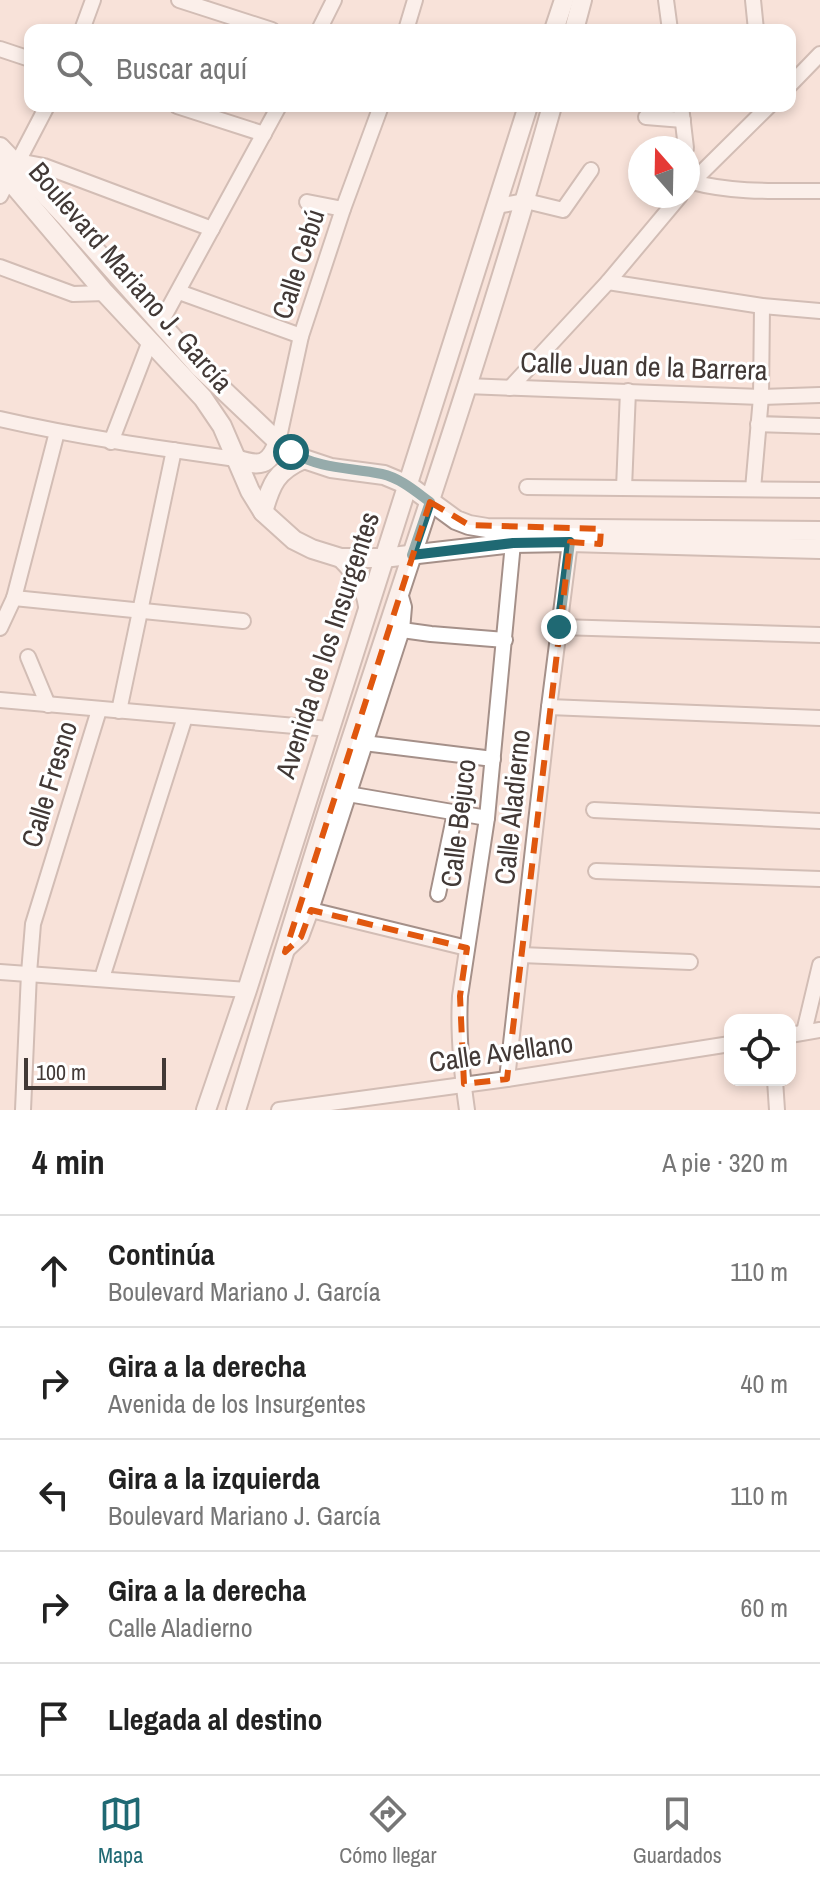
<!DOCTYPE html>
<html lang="es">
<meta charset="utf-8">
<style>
:root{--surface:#fff;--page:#f2f2f2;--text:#222;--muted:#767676;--line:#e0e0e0;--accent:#1f6973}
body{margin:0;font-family:"Archivo Narrow",sans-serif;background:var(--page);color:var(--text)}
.controls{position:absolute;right:24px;bottom:24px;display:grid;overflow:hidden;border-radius:16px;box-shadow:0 4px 12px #0003}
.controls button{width:72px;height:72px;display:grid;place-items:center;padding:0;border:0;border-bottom:2px solid var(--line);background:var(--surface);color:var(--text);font:40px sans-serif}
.compass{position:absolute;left:628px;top:136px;width:72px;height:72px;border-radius:50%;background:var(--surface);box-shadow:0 4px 12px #0003;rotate:340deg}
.scale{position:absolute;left:24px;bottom:20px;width:142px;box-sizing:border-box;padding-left:8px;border:4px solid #423936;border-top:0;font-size:22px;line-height:28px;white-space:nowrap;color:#423936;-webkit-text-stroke:6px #fff;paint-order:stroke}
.stop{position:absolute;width:24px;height:24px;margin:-18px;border:6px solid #1f6973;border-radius:50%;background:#fff}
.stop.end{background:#1f6973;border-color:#fff;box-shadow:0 2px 8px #0008}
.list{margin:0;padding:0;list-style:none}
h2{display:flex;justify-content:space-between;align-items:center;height:104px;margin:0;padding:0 32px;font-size:34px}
h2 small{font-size:26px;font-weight:400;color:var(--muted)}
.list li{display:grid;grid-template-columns:52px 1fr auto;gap:24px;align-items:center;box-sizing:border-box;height:112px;padding:0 32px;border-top:2px solid var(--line)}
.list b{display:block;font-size:30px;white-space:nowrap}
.list p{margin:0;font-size:26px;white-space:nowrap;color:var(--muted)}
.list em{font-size:26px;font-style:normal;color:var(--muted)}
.icon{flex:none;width:44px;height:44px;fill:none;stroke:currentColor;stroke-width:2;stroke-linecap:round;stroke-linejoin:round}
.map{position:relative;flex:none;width:820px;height:1110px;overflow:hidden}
.search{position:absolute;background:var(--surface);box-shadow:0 4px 12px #0003;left:24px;right:24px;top:24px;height:88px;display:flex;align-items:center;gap:20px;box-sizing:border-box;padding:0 28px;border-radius:16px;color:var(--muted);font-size:30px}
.sheet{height:664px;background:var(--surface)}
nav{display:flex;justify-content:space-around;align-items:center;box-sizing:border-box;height:112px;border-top:2px solid var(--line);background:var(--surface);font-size:22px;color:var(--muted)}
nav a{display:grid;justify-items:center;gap:4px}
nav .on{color:var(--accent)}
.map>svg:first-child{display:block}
</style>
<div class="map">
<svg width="820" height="1110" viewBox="0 0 820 1110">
<rect width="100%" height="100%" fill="#f8e2d9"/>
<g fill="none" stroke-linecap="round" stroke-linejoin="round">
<!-- minor casing -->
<g stroke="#a59089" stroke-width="18">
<g id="minor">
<polyline points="179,0 272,30"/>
<polyline points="666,0 670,30"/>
<polyline points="753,0 756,30"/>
<polyline points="82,30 93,0"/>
<polyline points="319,30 334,0"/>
<polyline points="406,30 415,0"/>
<polyline points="0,49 30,59"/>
<polyline points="790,85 820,54"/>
<polyline points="177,106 264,134"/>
<polyline points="681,106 686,148"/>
<polyline points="646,117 683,120"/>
<polyline points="18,161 44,166 212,229"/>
<polyline points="688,161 692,182"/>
<path d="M 692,182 C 733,193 777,191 820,191"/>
<polyline points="688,186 769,106"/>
<polyline points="0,196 47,106"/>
<polyline points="307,202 343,209"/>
<polyline points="496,206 526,201 563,210 591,170"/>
<polyline points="0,267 73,294 105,293"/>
<polyline points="608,282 762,306 820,311"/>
<polyline points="179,292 301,336"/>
<polyline points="160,324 279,106"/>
<polyline points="466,386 761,397 820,395"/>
<polyline points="510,388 608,282 680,196"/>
<path d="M 0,419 C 78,437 157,448 236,459"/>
<polyline points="758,424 820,426"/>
<polyline points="111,442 150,341"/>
<polyline points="278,442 301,336 343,209 381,106"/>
<polyline points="527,487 820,490"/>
<polyline points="624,488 628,391"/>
<polyline points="753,489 761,397 762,306"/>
<polyline points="14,598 243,621"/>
<polyline points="559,627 820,635"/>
<polyline points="0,628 14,598 57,432"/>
<polyline points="402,630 431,634 505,640"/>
<polyline points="28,657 48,705"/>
<polyline points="0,700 329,729"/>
<polyline points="549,707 820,718"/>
<polyline points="119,711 174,450"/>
<polyline points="364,743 493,759"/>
<polyline points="348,794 487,818"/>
<polyline points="594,810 820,821"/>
<polyline points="596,871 820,879"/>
<polyline points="438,894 455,813"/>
<polyline points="311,910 467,948"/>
<polyline points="285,952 301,937 311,910 402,630 404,607 400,593"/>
<polyline points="521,955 690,962"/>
<polyline points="0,972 247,990"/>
<polyline points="102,978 185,717"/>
<polyline points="804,1032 820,965"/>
<polyline points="790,1035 820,1030"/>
<polyline points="507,1079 549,707 570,542"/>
<polyline points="775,1080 777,1110"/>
<polyline points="23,1110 29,973 33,924 99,710"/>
<polyline points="279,1110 507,1079 730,1044"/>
<path d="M 467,1110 C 462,1075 458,1031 460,996 L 487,818 L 513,543"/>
</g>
</g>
<!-- major casing -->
<g stroke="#a59089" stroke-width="22">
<g id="major">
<polyline points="554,30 564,0"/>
<polyline points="574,30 582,0"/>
<polyline points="0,147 65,216 200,368 278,442 291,452 304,459 331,468 384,475 408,485 456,520 469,525 487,528 820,531"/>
<polyline points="0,169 105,293 203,398 222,426 250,491 263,512 294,540 312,549 341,558 383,558 513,543 570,542 820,549"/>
<path d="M 236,459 C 260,467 269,466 278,442"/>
<path d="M 263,512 C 271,484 276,471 304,459"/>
<path d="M 341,558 C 356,573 365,585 368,606"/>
<polyline points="206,1110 247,990 528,106"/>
<path d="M 236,1110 C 269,1004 300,897 334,792 C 408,564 487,337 552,106"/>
</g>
</g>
<!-- minor -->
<use href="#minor" stroke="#fff" stroke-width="14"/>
<!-- major -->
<use href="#major" stroke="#fff" stroke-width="18"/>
</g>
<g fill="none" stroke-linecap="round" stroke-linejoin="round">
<!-- route -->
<path stroke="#1f6973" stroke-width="10" d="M 291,452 C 323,470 348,467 382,474 C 400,478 415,491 430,502 L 412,555 L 513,543 L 570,542 L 559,627"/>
</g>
<!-- marked area -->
<path d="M0 0H820V1110H0ZM 430,502 L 469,525 L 601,529 L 600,544 L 570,542 L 507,1079 L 464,1084 L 460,996 L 467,948 L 311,910 L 301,937 L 285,952 Z" fill="#f8e2d9" fill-opacity=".55" fill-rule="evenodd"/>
<path fill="none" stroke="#e0570e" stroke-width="6" stroke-dasharray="16 10" stroke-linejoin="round" d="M 430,502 L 469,525 L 601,529 L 600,544 L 570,542 L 507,1079 L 464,1084 L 460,996 L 467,948 L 311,910 L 301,937 L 285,952 Z"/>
<g text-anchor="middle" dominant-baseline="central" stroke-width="6" stroke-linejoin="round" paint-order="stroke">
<!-- street labels -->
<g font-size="28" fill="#423936" stroke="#fff">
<text transform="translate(298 264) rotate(-72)">Calle Cebú</text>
<text transform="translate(131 277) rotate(49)">Boulevard Mariano J. García</text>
<text transform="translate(644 366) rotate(2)">Calle Juan de la Barrera</text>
<text transform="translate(327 645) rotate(-72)">Avenida de los Insurgentes</text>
<text transform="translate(49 784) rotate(-73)">Calle Fresno</text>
<text transform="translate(512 807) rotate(-84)">Calle Aladierno</text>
<text transform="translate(458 823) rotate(-83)">Calle Bejuco</text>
<text transform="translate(501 1052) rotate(-8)">Calle Avellano</text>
</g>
</g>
</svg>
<div class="controls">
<button><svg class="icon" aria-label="locate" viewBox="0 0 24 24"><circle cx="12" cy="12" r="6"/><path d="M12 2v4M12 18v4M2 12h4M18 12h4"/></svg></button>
</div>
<svg class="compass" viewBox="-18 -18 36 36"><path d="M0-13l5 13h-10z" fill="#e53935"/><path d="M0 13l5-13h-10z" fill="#767676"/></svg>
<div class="scale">100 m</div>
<div class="stop" style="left:291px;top:452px"></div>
<div class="stop end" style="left:559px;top:627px"></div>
<div class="search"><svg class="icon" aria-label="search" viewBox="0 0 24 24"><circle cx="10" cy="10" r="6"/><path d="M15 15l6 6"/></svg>Buscar aquí</div>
</div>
<section class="sheet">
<h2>4 min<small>A pie · 320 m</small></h2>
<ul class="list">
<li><svg class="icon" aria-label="ahead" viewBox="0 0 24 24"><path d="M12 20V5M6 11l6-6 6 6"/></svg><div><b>Continúa</b><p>Boulevard Mariano J. García</p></div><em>110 m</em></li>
<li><svg class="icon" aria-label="right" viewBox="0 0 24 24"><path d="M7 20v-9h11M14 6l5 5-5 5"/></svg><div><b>Gira a la derecha</b><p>Avenida de los Insurgentes</p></div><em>40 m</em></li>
<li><svg class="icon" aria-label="left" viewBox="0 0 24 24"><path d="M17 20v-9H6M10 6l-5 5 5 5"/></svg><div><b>Gira a la izquierda</b><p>Boulevard Mariano J. García</p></div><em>110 m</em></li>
<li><svg class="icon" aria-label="right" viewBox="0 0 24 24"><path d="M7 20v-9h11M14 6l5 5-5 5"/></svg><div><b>Gira a la derecha</b><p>Calle Aladierno</p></div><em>60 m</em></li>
<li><svg class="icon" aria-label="arrive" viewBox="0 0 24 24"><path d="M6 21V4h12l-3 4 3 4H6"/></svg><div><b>Llegada al destino</b></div></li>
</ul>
</section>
<nav>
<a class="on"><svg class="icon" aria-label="map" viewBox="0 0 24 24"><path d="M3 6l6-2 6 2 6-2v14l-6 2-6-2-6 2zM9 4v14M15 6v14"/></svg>Mapa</a>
<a><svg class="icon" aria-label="directions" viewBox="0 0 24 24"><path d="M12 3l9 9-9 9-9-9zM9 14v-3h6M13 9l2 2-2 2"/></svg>Cómo llegar</a>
<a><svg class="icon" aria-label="saved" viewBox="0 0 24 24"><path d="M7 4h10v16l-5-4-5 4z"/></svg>Guardados</a>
</nav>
